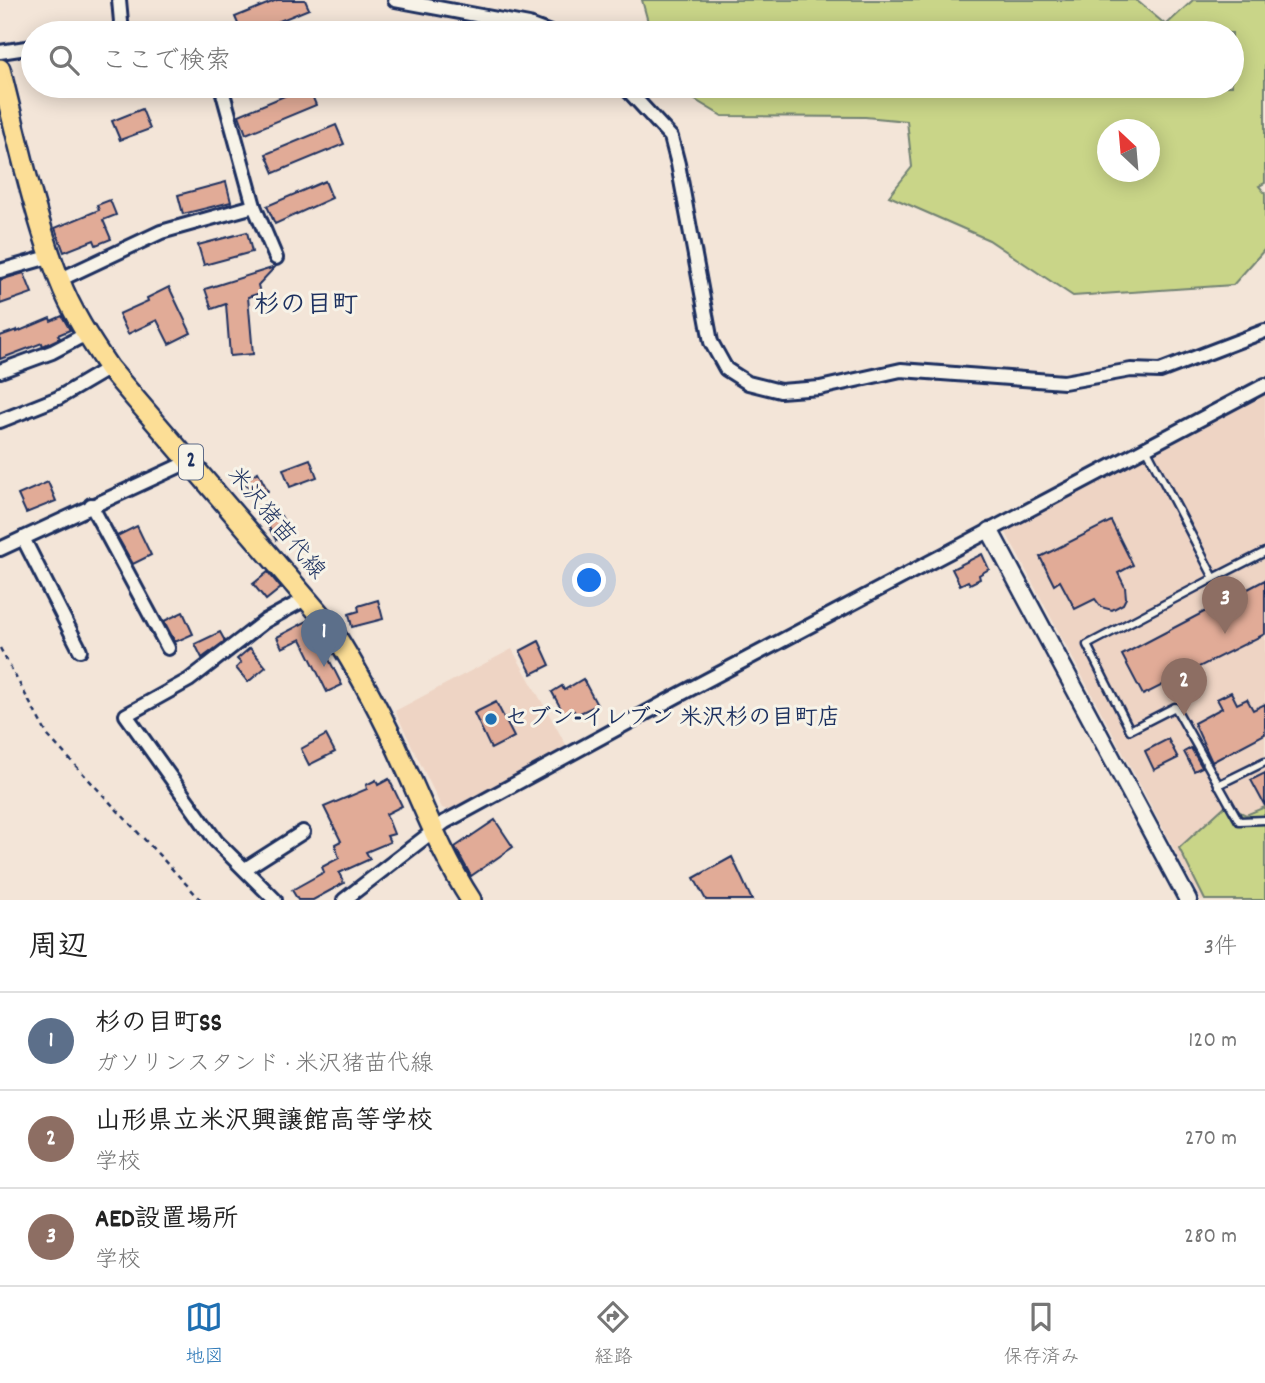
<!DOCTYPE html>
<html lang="ja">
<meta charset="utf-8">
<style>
:root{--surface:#fff;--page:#f2f2f2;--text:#222;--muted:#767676;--line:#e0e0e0;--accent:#1f6fb2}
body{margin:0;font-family:Dekko,"Klee One",sans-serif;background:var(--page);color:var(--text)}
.compass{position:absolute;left:1097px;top:119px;width:63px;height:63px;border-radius:50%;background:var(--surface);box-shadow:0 4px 18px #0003;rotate:334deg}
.you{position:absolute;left:590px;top:581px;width:24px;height:24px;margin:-18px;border:5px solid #fff;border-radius:50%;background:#1a73e8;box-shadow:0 0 0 10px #1a73e833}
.badge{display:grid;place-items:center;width:46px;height:46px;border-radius:50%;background:var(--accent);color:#fff;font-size:23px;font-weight:700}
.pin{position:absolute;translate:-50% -58px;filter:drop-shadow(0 2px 4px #0008)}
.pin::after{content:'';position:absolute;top:37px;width:24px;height:21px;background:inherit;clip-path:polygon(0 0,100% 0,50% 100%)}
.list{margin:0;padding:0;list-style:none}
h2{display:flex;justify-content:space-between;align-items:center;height:91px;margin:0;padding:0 28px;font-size:30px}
h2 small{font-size:23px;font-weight:400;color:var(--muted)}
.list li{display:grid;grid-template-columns:46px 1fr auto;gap:21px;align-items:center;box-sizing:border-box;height:98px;padding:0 28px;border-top:2px solid var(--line)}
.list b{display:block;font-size:26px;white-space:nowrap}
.list p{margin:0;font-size:23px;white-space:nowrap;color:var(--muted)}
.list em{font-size:23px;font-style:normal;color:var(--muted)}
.icon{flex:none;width:38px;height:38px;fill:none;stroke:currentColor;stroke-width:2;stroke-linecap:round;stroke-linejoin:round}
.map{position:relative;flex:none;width:1265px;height:900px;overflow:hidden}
.search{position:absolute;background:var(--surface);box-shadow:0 4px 18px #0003;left:21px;right:21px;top:21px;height:77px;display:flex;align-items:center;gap:18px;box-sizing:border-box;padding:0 24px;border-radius:38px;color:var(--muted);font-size:26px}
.sheet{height:385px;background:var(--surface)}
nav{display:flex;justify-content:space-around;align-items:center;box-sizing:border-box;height:98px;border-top:2px solid var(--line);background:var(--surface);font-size:19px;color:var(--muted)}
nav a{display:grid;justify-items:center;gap:4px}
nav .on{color:var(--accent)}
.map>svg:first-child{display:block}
</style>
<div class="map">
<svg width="1265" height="900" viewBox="0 0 1265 900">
<rect width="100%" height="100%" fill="#f3e5d8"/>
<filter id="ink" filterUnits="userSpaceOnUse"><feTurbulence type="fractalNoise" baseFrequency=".0143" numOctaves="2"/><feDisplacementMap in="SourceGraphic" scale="14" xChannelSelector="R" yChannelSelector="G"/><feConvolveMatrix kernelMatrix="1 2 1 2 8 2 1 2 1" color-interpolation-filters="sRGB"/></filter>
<g filter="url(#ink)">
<!-- built -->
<g fill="#eed4c4">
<polygon points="1265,393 1265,900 1201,900 1005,531"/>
<polygon points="512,649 569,750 452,811 442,808 395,711"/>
</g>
<!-- green -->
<g fill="#c9d588" stroke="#728273" stroke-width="2" fill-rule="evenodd">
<path d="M 642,0 L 1136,0 L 1166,25 L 1193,0 L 1265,0 L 1265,183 L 1259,186 L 1265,193 L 1265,249 L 1233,285 L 1073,296 L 989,240 L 889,196 L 912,167 L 907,121 L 865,117 L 722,116 L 672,86 L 1232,86 L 1232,33 L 651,33 ZM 1108,130 L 1150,130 L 1150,172 L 1108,172 Z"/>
<polygon points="1226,805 1246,815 1265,807 1265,900 1205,900 1179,848"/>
</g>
<!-- building -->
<g fill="#e1ab97" stroke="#1b2f5e" stroke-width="2">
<polygon points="277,0 305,0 309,9 250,33 242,33 235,17"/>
<polygon points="308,86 316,105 246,134 239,115"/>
<polygon points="142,109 150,129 120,140 112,121"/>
<polygon points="336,125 344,144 274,173 266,154"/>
<polygon points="325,181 332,198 275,224 267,206"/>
<polygon points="226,182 231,202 183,214 178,195"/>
<polygon points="110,200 116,215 103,220 111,239 96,245 94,240 64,252 55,228 99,210 97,205"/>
<polygon points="247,232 252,252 204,265 198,245"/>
<polygon points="275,267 258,285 260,293 248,297 253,354 230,356 226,304 212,309 205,289"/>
<polygon points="24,273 32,293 0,304 0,280"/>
<polygon points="169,287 191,333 169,344 157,320 128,334 119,314 148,301 147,298"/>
<polygon points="62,316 70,330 58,335 60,338 43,346 42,343 0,359 0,336 17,330 17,332 50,318 51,321"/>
<polygon points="310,459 317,477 290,487 283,469"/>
<polygon points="258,472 268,491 254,498 244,480"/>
<polygon points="48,482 56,501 26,513 18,495"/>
<polygon points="281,516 290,533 276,540 267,524"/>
<polygon points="1111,521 1133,565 1118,573 1125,587 1126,598 1123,604 1112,610 1101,607 1095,599 1075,609 1060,581 1054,585 1040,557"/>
<polygon points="137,526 151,555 133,564 117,536"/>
<polygon points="982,554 989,569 979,575 980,579 970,584 968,581 960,585 952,569"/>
<polygon points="268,572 281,588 266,600 253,584"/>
<polygon points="1265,580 1265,634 1143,695 1122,655"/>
<polygon points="378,600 383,619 352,627 349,614 359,611 358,606"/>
<polygon points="183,612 193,634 175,642 164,621"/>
<polygon points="309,620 342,685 327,692 301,639 282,648 277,637"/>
<polygon points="220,632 225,641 202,658 195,644"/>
<polygon points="539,641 550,665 532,674 520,651"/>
<polygon points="250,648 266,667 248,682 236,668 241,663 237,659"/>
<polygon points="583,679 597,705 576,715 574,711 565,716 552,692 562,686 564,690"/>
<polygon points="1231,692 1237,704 1247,699 1253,710 1265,704 1265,734 1212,762 1194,723 1222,708 1217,699"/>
<polygon points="496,702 514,737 491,749 474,713"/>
<polygon points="326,735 335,752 309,765 301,749"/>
<polygon points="1168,739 1178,758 1154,770 1145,751"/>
<polygon points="1191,748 1202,767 1194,771 1184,752"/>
<polygon points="1265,773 1265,806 1251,780"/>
<polygon points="389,779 402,806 386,814 394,834 387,836 390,842 366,852 370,859 339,873 344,883 313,900 298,900 292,890 324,872 322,867 339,858 335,844 341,841 324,807 367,789 366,785 376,780 378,785"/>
<polygon points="495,820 513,847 471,876 455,847"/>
<polygon points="732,857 752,900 706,900 694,878"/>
</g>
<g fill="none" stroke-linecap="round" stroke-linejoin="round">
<!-- service casing -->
<g stroke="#1b2f5e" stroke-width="11">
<g id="service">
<polyline points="1146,448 1214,578 1265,552"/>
<polyline points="1214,578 1087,645 1130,730 1175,707 1239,821 1265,820"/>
<polyline points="1218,785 1265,762"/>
</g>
</g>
<!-- minor casing -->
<g stroke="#1b2f5e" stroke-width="18">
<g id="minor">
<polyline points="119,0 122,33"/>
<polyline points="395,0 529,25 550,33"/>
<polyline points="0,52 33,47"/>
<polyline points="221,86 254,206 276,258"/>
<polyline points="624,86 671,137 678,164 711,342 726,369 748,383 780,391 820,388 901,370 1064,382 1131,370 1160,371 1265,331"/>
<polyline points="0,271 52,256"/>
<polyline points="59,280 161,232 254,206"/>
<polyline points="0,371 52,352 86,334"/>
<polyline points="0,421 58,398 109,368"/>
<polyline points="91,505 168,648"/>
<polyline points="23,538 80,650"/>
<polyline points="0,549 190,461"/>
<polyline points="245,869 303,832"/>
<polyline points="275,900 216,841 126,715 189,680 265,621 307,598"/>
<polyline points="344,900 445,822 677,696 1265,385"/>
</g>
</g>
<!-- tertiary casing -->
<g stroke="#1b2f5e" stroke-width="21">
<polyline id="tertiary" points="990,531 1188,900"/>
</g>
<!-- primary casing -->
<g stroke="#1b2f5e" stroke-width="24">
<path id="primary" d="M 0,69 C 18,139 33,212 59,279 C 71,311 90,340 109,368 L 329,625 C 357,669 383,716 404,764 C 425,810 443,857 471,900"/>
</g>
<!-- path -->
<polyline stroke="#1b2f5e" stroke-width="2.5" stroke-dasharray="5 5" stroke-linecap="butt" points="0,648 48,736 201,900"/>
<!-- service -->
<use href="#service" stroke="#f7f3e8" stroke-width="6"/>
<!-- minor -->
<use href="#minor" stroke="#f7f3e8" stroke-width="12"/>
<!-- tertiary -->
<use href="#tertiary" stroke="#f7f3e8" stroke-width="16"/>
<!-- primary -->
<use href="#primary" stroke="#fcde96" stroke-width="19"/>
</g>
</g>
<!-- markers -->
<circle fill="#1f6fb2" stroke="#f7f3e8" stroke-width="2.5" cx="491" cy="719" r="7"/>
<g text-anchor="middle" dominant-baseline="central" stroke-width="6" stroke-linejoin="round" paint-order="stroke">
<!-- shield labels -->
<rect fill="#f7f3e8" stroke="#5d6a87" stroke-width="2" x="179" y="444.5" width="24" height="35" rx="5"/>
<g font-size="21" font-weight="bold" fill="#1b2f5e">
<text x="191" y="462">2</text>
</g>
<!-- street labels -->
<g font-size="23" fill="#1b2f5e" stroke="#f7f3e8">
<text transform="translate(275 524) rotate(50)">米沢猪苗代線</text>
</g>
<!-- poi labels -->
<g font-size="23" font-weight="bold" fill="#1b2f5e" stroke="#f7f3e8" text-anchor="start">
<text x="505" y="719">セブン-イレブン 米沢杉の目町店</text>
</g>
<!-- quarter labels -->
<g font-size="26" font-weight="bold" fill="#1b2f5e" stroke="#f7f3e8">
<text x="306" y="306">杉の目町</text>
</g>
</g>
</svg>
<svg class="compass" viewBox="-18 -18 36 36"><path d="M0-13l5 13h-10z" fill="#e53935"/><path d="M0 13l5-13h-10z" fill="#767676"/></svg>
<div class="you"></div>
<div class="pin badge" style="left:324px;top:667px;background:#5c6f8a">1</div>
<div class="pin badge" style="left:1184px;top:716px;background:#8d6e63">2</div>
<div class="pin badge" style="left:1225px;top:634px;background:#8d6e63">3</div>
<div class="search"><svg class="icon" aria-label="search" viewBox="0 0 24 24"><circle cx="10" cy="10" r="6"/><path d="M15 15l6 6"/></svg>ここで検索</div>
</div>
<section class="sheet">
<h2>周辺<small>3件</small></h2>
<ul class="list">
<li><span class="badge" style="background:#5c6f8a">1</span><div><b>杉の目町SS</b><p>ガソリンスタンド · 米沢猪苗代線</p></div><em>120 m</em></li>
<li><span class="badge" style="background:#8d6e63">2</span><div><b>山形県立米沢興譲館高等学校</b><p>学校</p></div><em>270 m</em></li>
<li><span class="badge" style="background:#8d6e63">3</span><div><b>AED設置場所</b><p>学校</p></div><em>280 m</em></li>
</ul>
</section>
<nav>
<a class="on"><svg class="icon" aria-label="map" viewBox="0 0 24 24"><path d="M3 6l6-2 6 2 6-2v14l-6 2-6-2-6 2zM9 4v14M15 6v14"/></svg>地図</a>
<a><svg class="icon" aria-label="directions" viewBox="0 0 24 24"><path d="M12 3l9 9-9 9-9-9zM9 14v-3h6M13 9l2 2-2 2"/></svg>経路</a>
<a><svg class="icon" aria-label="saved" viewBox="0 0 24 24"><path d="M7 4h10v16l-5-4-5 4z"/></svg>保存済み</a>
</nav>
